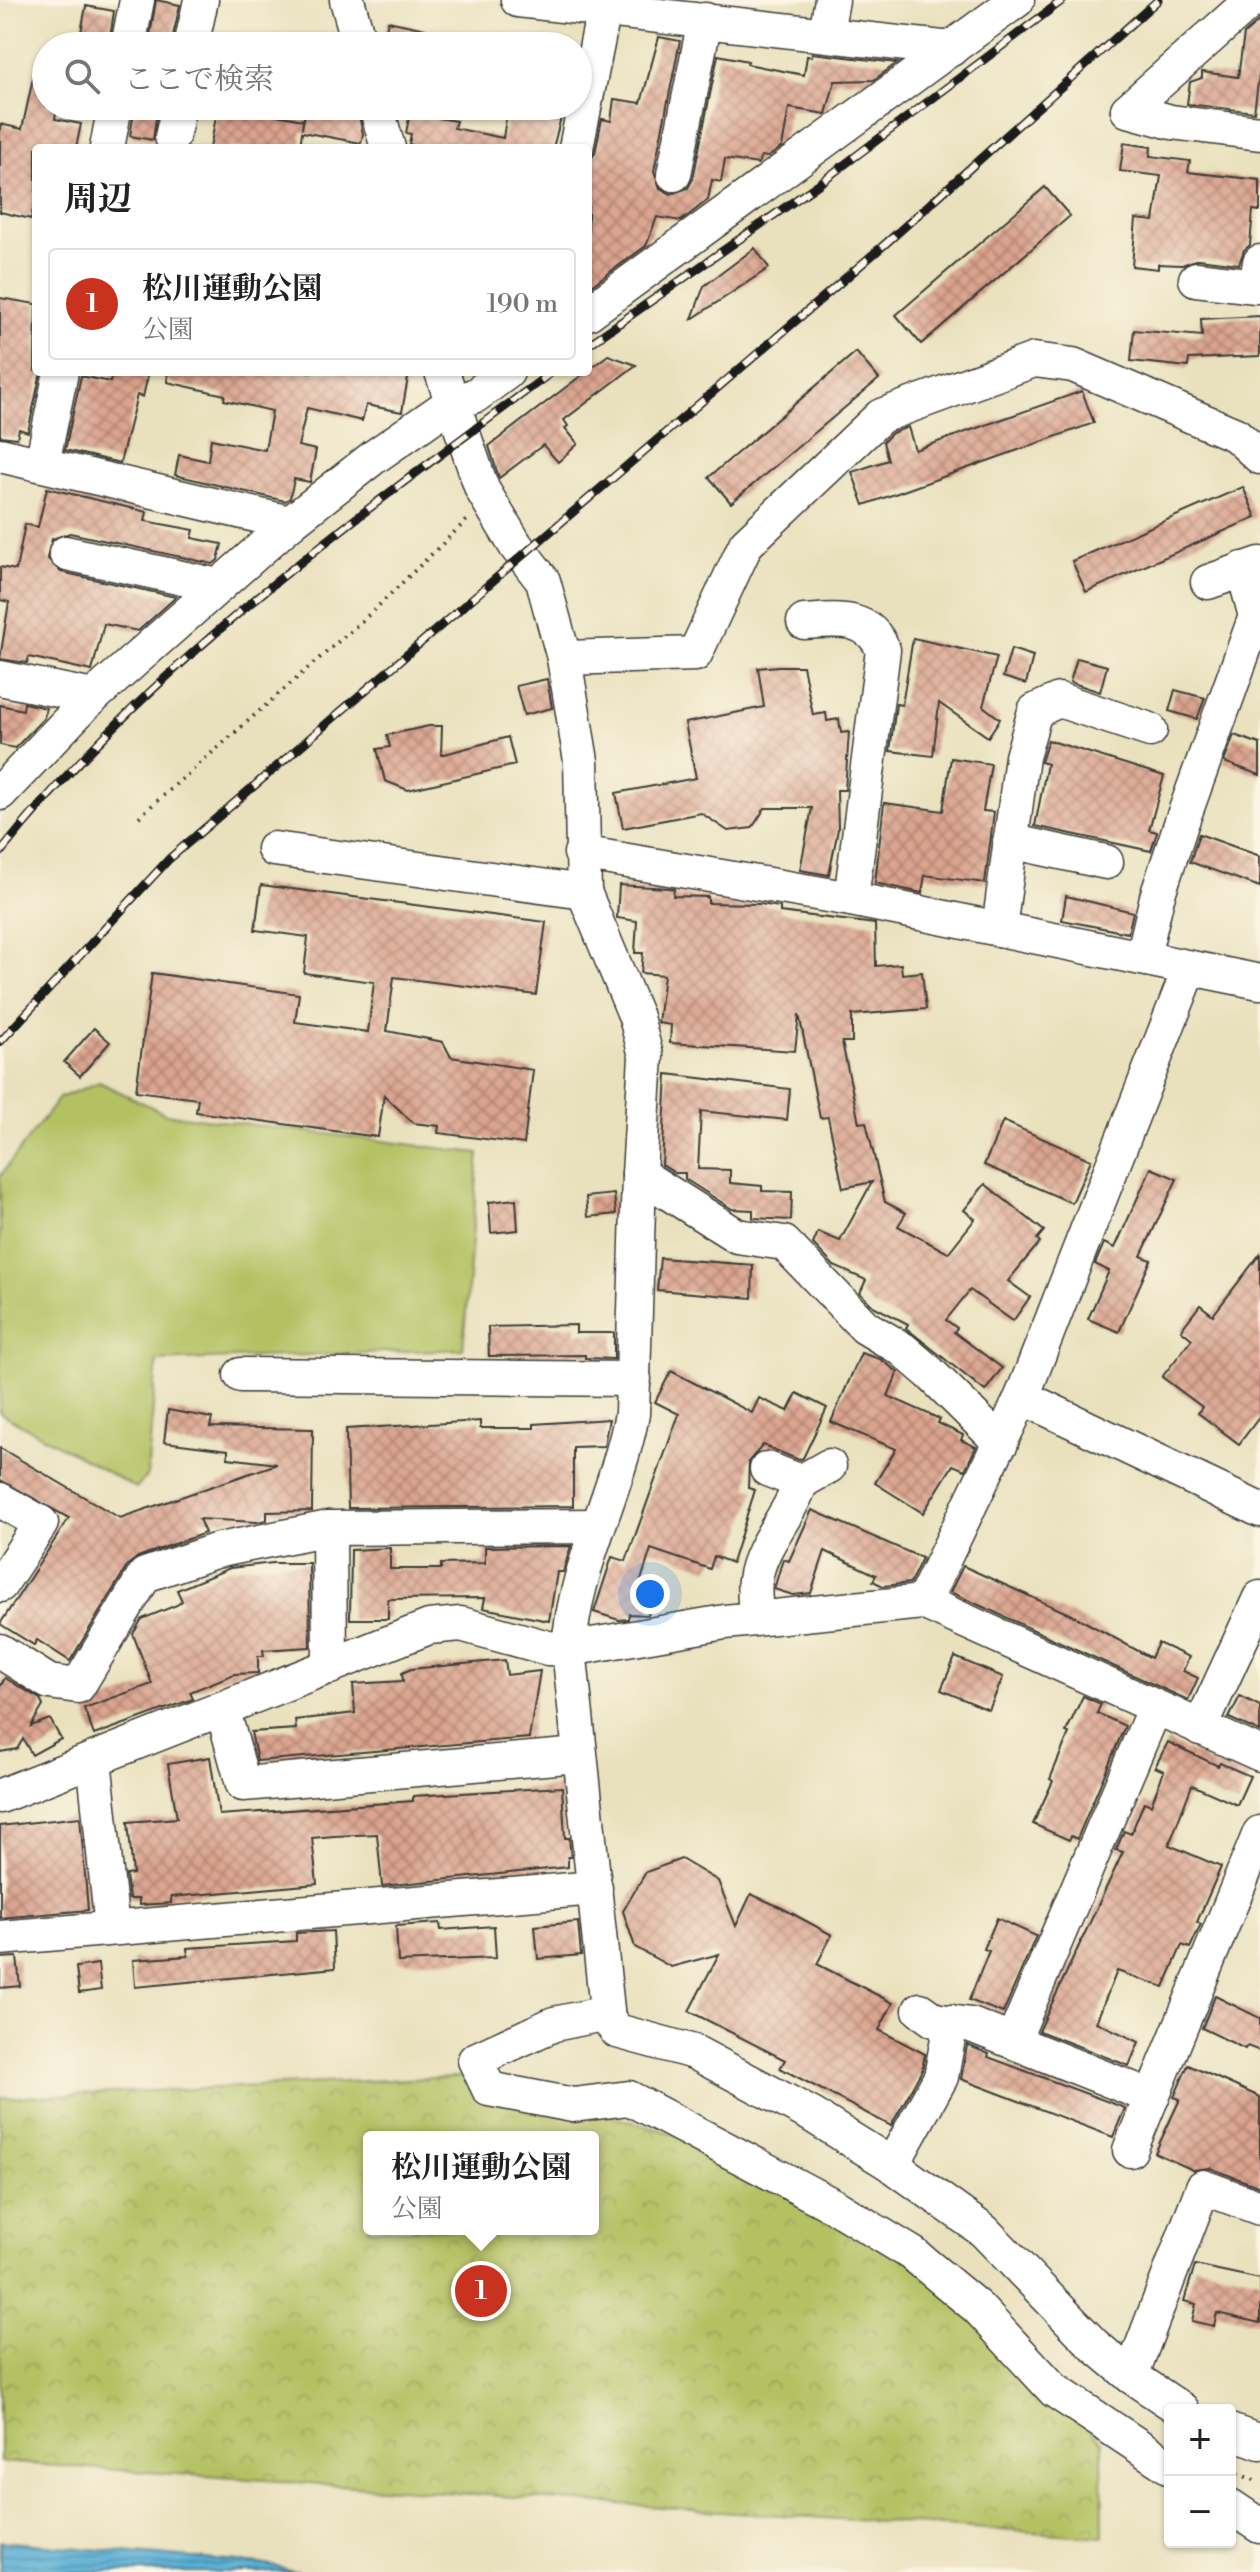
<!DOCTYPE html>
<html lang="ja">
<meta charset="utf-8">
<style>
:root{--surface:#fff;--page:#f6f6f6;--text:#222;--muted:#767676;--line:#e0e0e0;--accent:#c8321e}
body{margin:0;font-family:"Libre Bodoni","Noto Serif JP",serif;background:var(--page);color:var(--text)}
.controls{position:absolute;right:24px;bottom:24px;display:grid;overflow:hidden;border-radius:8px;box-shadow:0 2px 6px #0004}
.controls button{width:72px;height:72px;display:grid;place-items:center;padding:0;border:0;border-bottom:2px solid var(--line);background:var(--surface);color:var(--text);font:40px sans-serif}
.you{position:absolute;left:650px;top:1594px;width:28px;height:28px;margin:-20px;border:6px solid #fff;border-radius:50%;background:#1a73e8;box-shadow:0 0 0 12px #1a73e833}
.badge{display:grid;place-items:center;width:52px;height:52px;border-radius:50%;background:var(--accent);color:#fff;font-size:26px;font-weight:700}
.pin{position:absolute;translate:-50% -50%;border:4px solid #fff;box-shadow:0 2px 8px #0006}
.popup{position:absolute;left:363px;top:2131px;width:236px;height:104px;box-sizing:border-box;display:grid;place-content:center;border-radius:8px;background:var(--surface);filter:drop-shadow(0 2px 6px #0005);font-size:26px;white-space:nowrap;color:var(--muted)}
.popup b{font-size:30px;color:var(--text)}
.popup::after{content:'';position:absolute;left:50%;top:100%;margin-left:-16px;border:16px solid transparent;border-top-color:var(--surface)}
.list{margin:0;padding:0;list-style:none}
h2{display:flex;justify-content:space-between;align-items:center;height:104px;margin:0;padding:0 32px;font-size:34px}
h2 small{font-size:26px;font-weight:400;color:var(--muted)}
.list li{display:grid;grid-template-columns:52px 1fr auto;gap:24px;align-items:center;box-sizing:border-box;height:112px;margin:0 16px 16px;padding:0 16px;border:2px solid var(--line);border-radius:8px}
.list b{display:block;font-size:30px;white-space:nowrap}
.list p{margin:0;font-size:26px;white-space:nowrap;color:var(--muted)}
.list em{font-size:26px;font-style:normal;color:var(--muted)}
.icon{flex:none;width:44px;height:44px;fill:none;stroke:currentColor;stroke-width:2;stroke-linecap:round;stroke-linejoin:round}
.map{position:relative;flex:none;width:1260px;height:2572px;overflow:hidden}
.search{position:absolute;background:var(--surface);box-shadow:0 2px 6px #0004;left:32px;top:32px;width:560px;height:88px;display:flex;align-items:center;gap:20px;box-sizing:border-box;padding:0 28px;border-radius:44px;color:var(--muted);font-size:30px}
.panel{position:absolute;background:var(--surface);box-shadow:0 2px 6px #0004;left:32px;top:144px;width:560px;height:232px;border-radius:8px}
.map>svg:first-child{display:block}
</style>
<div class="map">
<svg width="1260" height="2572" viewBox="0 0 1260 2572">
<defs>
<pattern id="park-crowns" width="20" height="18" patternUnits="userSpaceOnUse" patternTransform="scale(2)"><rect width="20" height="18" fill="#b4c163"/><path d="M2 6a3 3 0 1 1 6 0M12 15a3 3 0 1 1 6 0" fill="none" stroke="#9aa555"/></pattern>
<pattern id="water-rules" width="6" height="5" patternUnits="userSpaceOnUse" patternTransform="scale(2)"><rect width="6" height="5" fill="#58afd5"/><path d="M0 2.5h6" fill="none" stroke="#488eac"/></pattern>
<pattern id="building-cross-hatch" width="8" height="8" patternUnits="userSpaceOnUse" patternTransform="scale(2)"><rect width="8" height="8" fill="#dba48f"/><path d="M0 0l8 8M0 8l8-8" fill="none" stroke="#b18574"/></pattern>
</defs>
<rect width="100%" height="100%" fill="#fcf5e5"/>
<filter id="ink" filterUnits="userSpaceOnUse"><feTurbulence type="fractalNoise" baseFrequency=".0125" numOctaves="2"/><feDisplacementMap in="SourceGraphic" scale="16" xChannelSelector="R" yChannelSelector="G"/><feConvolveMatrix kernelMatrix="1 2 1 2 8 2 1 2 1" color-interpolation-filters="sRGB"/></filter>
<filter id="wash" filterUnits="userSpaceOnUse"><feTurbulence type="fractalNoise" baseFrequency=".006" numOctaves="4" result="noise"/><feDisplacementMap in="SourceGraphic" scale="32" xChannelSelector="R" yChannelSelector="G"/><feGaussianBlur stdDeviation="1.8" result="paint"/><feColorMatrix in="noise" values="0 0 0 0 0 0 0 0 0 0 0 0 0 0 0 0 0 1.4 0 .05"/><feComposite in="paint" operator="in"/></filter>
<g filter="url(#wash)">
<rect width="100%" height="100%" fill="#e9e1bd"/>
<!-- park -->
<path fill="url(#park-crowns)" stroke="#686e40" stroke-width="2" fill-rule="evenodd" d="M 474,2076 L 754,2157 L 946,2274 L 1102,2442 L 1103,2537 L 0,2462 L 0,2098 ZM 369,2137 L 593,2137 L 593,2229 L 369,2229 Z"/>
<!-- garden -->
<polygon fill="#b4c163" stroke="#686e40" stroke-width="2" points="99,1082 166,1114 479,1153 463,1349 157,1361 147,1476 136,1488 0,1413 0,1176 59,1098"/>
<!-- water -->
<polygon fill="url(#water-rules)" stroke="#3a6678" stroke-width="2" points="0,2541 261,2564 300,2572 0,2572"/>
<g id="blocks">
<!-- building -->
<g fill="url(#building-cross-hatch)">
<polygon points="156,0 180,5 172,40 150,36"/>
<polygon points="86,6 114,11 109,46 79,43"/>
<polygon points="1260,20 1260,69 1254,112 1187,104 1190,82 1202,78 1202,72 1238,77 1244,34"/>
<polygon points="388,21 425,29 421,46 382,46"/>
<polygon points="659,37 680,41 654,171 660,188 671,194 688,188 693,179 718,55 748,61 747,64 804,75 807,56 812,57 812,53 897,63 874,80 835,81 826,114 789,108 782,147 768,157 761,156 758,164 725,159 721,182 712,180 708,200 681,221 657,217 646,246 588,288 588,163 595,153 602,119 611,121 614,99 641,103"/>
<polygon points="37,60 46,61 46,106 57,106 55,119 81,124 76,148 36,148 36,196 31,219 0,212 0,124 22,129"/>
<polygon points="218,106 268,106 266,113 303,120 302,129 306,106 357,106 363,134 361,143 302,132 300,148 210,148"/>
<polygon points="508,106 564,106 553,148 419,148 409,144 411,134 406,133 410,113 456,121 454,128 503,138"/>
<polygon points="135,107 157,111 153,140 130,136"/>
<polygon points="1124,143 1151,147 1150,156 1190,161 1188,172 1260,180 1260,211 1253,210 1250,245 1244,250 1239,264 1198,259 1182,265 1158,264 1158,269 1132,266 1136,219 1154,221 1161,176 1120,171"/>
<polygon points="1045,187 1070,216 921,344 896,315"/>
<polygon points="755,248 769,268 692,319 704,286"/>
<polygon points="0,298 36,304 35,371 41,372 28,432 19,429 17,438 0,436"/>
<polygon points="1260,316 1260,356 1189,359 1188,367 1131,361 1134,330 1202,336 1201,319"/>
<polygon points="856,352 879,379 731,503 709,477"/>
<polygon points="608,355 636,365 564,420 568,426 565,428 578,444 558,462 543,445 499,478 489,446"/>
<polygon points="113,372 148,375 143,397 137,395 120,463 65,450 81,376 110,382"/>
<polygon points="168,372 409,372 402,412 366,405 362,421 307,408 298,446 316,450 310,482 294,479 290,498 285,501 175,475 179,455 208,461 211,439 265,450 272,411 224,400 225,395 167,382"/>
<polygon points="1082,391 1094,423 864,505 852,472 888,460 883,442 892,433 908,427 915,450"/>
<polygon points="1243,487 1256,517 1086,592 1072,561"/>
<polygon points="47,488 147,512 145,521 194,530 192,538 222,544 218,560 213,564 70,533 52,539 47,558 61,572 176,597 138,631 104,624 92,671 29,657 27,663 0,659 9,602 0,600 0,567 16,570 25,524 38,527"/>
<polygon points="913,638 997,657 983,706 1000,719 988,737 939,703 933,756 890,751 896,704 902,705"/>
<polygon points="1011,649 1033,656 1026,684 1003,677"/>
<polygon points="1077,658 1107,666 1100,692 1070,682"/>
<polygon points="778,666 803,666 813,715 826,713 827,721 839,719 841,733 849,732 845,790 837,790 838,829 829,875 800,870 812,808 765,808 752,828 728,831 701,813 623,828 616,793 696,778 685,723 764,707 758,668"/>
<polygon points="547,679 552,708 524,715 516,686"/>
<polygon points="1175,690 1205,698 1197,719 1169,711"/>
<polygon points="24,703 46,708 44,718 15,748 0,745 0,705 23,710"/>
<polygon points="429,726 442,726 441,755 508,737 515,765 408,790 385,781 377,749 390,747 387,735"/>
<polygon points="1234,735 1260,744 1260,775 1224,762"/>
<polygon points="1048,740 1164,776 1149,830 1157,832 1151,851 1035,826 1047,764 1041,762"/>
<polygon points="951,758 991,764 983,811 994,812 985,883 925,875 922,893 875,883 884,803 943,811"/>
<polygon points="1199,834 1260,856 1260,887 1190,862"/>
<polygon points="261,885 546,922 536,995 394,977 387,1031 443,1042 451,1057 533,1070 524,1144 438,1133 439,1126 413,1123 384,1095 378,1137 196,1112 198,1099 136,1091 152,973 299,994 295,1022 368,1032 374,982 304,973 308,937 255,930"/>
<polygon points="619,885 668,888 674,889 673,896 708,897 708,903 760,904 780,907 780,912 875,924 876,966 901,964 902,974 922,972 926,1009 852,1015 852,1042 842,1042 859,1123 866,1122 885,1202 906,1213 898,1226 948,1253 975,1219 964,1210 985,1184 1044,1231 1037,1239 1040,1242 1008,1281 1030,1297 1013,1321 970,1290 946,1320 957,1328 954,1332 1002,1368 985,1391 906,1328 908,1324 873,1306 860,1293 866,1280 834,1266 813,1244 818,1232 840,1241 872,1182 843,1188 828,1117 820,1118 799,1014 795,1051 670,1043 671,1025 658,1023 664,975 641,973 643,953 635,953 637,921 617,918"/>
<polygon points="1066,896 1133,912 1128,933 1062,920"/>
<polygon points="94,1028 110,1042 80,1076 64,1062"/>
<polygon points="667,1074 790,1089 787,1120 701,1111 698,1169 730,1170 730,1183 762,1186 762,1191 792,1192 791,1220 753,1218 753,1210 732,1209 685,1179 685,1173 675,1173 662,1165"/>
<polygon points="1003,1121 1091,1160 1072,1203 984,1165"/>
<polygon points="1151,1168 1177,1179 1141,1256 1151,1260 1119,1332 1088,1319 1109,1271 1095,1264 1104,1243 1115,1248"/>
<polygon points="614,1194 616,1214 588,1217 586,1197"/>
<polygon points="516,1199 518,1230 491,1233 489,1202"/>
<polygon points="1260,1254 1260,1416 1239,1444 1198,1413 1202,1407 1162,1377 1192,1339 1181,1330 1200,1305 1213,1315"/>
<polygon points="660,1258 753,1265 752,1298 657,1290"/>
<polygon points="576,1325 576,1333 614,1333 614,1359 585,1358 585,1355 489,1356 488,1327"/>
<polygon points="861,1353 880,1359 898,1372 888,1396 940,1419 938,1423 963,1435 961,1440 976,1447 965,1470 953,1465 923,1513 875,1483 896,1449 831,1422"/>
<polygon points="671,1371 752,1413 759,1398 788,1411 797,1393 827,1408 803,1458 799,1460 763,1445 749,1461 748,1488 755,1490 732,1563 714,1556 710,1569 651,1549 636,1596 653,1601 648,1615 629,1614 628,1619 619,1620 594,1612 612,1557 626,1561 679,1414 655,1402"/>
<polygon points="168,1410 212,1418 210,1427 313,1429 312,1511 267,1512 267,1520 257,1522 199,1519 205,1533 138,1557 128,1565 70,1661 37,1640 34,1645 0,1624 69,1518 0,1480 0,1448 120,1518 277,1464 228,1458 228,1450 164,1442"/>
<polygon points="609,1419 604,1446 573,1447 573,1506 348,1508 346,1429 480,1421 480,1428 534,1428 534,1424"/>
<polygon points="812,1510 922,1558 910,1583 883,1586 873,1581 876,1575 825,1551 811,1593 793,1595 774,1589 783,1559 789,1561"/>
<polygon points="571,1546 563,1572 557,1572 549,1621 483,1608 485,1598 388,1599 388,1619 350,1619 351,1550 390,1548 390,1569 441,1569 441,1564 485,1563 485,1547"/>
<polygon points="273,1563 309,1563 310,1647 263,1650 264,1656 258,1656 258,1673 234,1674 190,1692 193,1699 94,1735 84,1708 152,1684 133,1634 142,1619 177,1605 182,1601 177,1590 230,1568"/>
<polygon points="963,1566 1078,1618 1151,1658 1158,1643 1189,1657 1183,1671 1198,1678 1188,1700 950,1592"/>
<polygon points="955,1657 1003,1677 989,1710 941,1690"/>
<polygon points="505,1660 507,1675 540,1671 529,1738 257,1761 251,1732 296,1729 295,1720 355,1713 353,1684 403,1681 402,1673 411,1669"/>
<polygon points="5,1678 40,1699 43,1706 31,1726 50,1719 61,1739 32,1755 23,1739 17,1749 0,1752 0,1687"/>
<polygon points="1083,1696 1101,1704 1097,1713 1125,1726 1077,1839 1071,1836 1069,1840 1033,1824 1053,1781 1050,1779 1069,1733 1066,1732"/>
<polygon points="1240,1696 1260,1706 1260,1732 1229,1718"/>
<polygon points="1168,1742 1218,1766 1220,1763 1250,1776 1237,1805 1192,1785 1169,1845 1221,1867 1197,1922 1201,1924 1190,1948 1182,1945 1164,1987 1117,1971 1096,2022 1139,2042 1129,2066 1039,2031 1123,1852 1116,1850 1124,1831 1131,1834 1144,1802 1151,1805 1164,1771 1155,1767"/>
<polygon points="210,1757 219,1815 413,1801 413,1796 562,1787 565,1838 569,1838 571,1857 568,1857 568,1867 382,1886 377,1834 334,1836 312,1838 317,1884 171,1897 171,1903 139,1905 139,1899 129,1899 126,1875 133,1874 128,1822 177,1818 168,1764"/>
<polygon points="80,1817 88,1910 0,1918 0,1826"/>
<polygon points="681,1859 718,1881 736,1926 751,1894 782,1908 832,1935 817,1964 893,2003 879,2030 925,2054 922,2070 891,2126 780,2068 785,2060 689,2011 719,1954 671,1967 635,1947 623,1911 646,1872"/>
<polygon points="997,1918 1036,1936 1003,2013 969,2000 989,1951 984,1949"/>
<polygon points="578,1922 581,1955 538,1959 535,1926"/>
<polygon points="440,1923 441,1930 494,1926 496,1958 398,1962 396,1926"/>
<polygon points="333,1931 335,1968 135,1987 133,1960 188,1956 187,1948 296,1941 296,1933"/>
<polygon points="17,1957 20,1986 0,1988 0,1958"/>
<polygon points="98,1964 101,1990 79,1993 76,1967"/>
<polygon points="1215,1996 1260,2018 1260,2051 1247,2046 1245,2049 1202,2028"/>
<polygon points="967,2045 989,2054 988,2057 1125,2108 1113,2137 961,2079"/>
<polygon points="1188,2065 1260,2097 1260,2187 1210,2168 1193,2170 1155,2153 1180,2099 1174,2097"/>
<polygon points="1195,2265 1260,2279 1260,2323 1217,2313 1214,2326 1192,2321 1196,2304 1184,2301"/>
</g>
</g>
</g>
<g filter="url(#ink)">
<use href="#blocks" fill-opacity="0" stroke="#3b3a34" stroke-width="2"/>
<g fill="none" stroke-linecap="round" stroke-linejoin="round">
<!-- minor casing -->
<g stroke="#3b3a34" stroke-width="37">
<g id="minor">
<polyline points="347,0 360,46"/>
<polyline points="518,0 951,49"/>
<polyline points="826,32 832,0"/>
<polyline points="128,46 137,0"/>
<polyline points="191,46 201,0"/>
<polyline points="376,106 388,148"/>
<polyline points="1128,110 1252,0"/>
<polyline points="1128,110 1171,122 1260,133"/>
<polyline points="172,137 179,106"/>
<polyline points="107,148 115,106"/>
<polyline points="576,148 604,9"/>
<polyline points="674,174 705,20"/>
<polyline points="1196,279 1256,286 1260,262"/>
<polyline points="588,313 1017,0"/>
<path d="M 442,372 L 482,489 L 516,546 L 543,581 L 564,658 L 581,761 L 584,892 L 636,1017 L 646,1056 L 639,1174 L 632,1414 C 617,1494 574,1567 569,1649 L 608,2019 L 617,2031 L 694,2052 L 812,2115 L 892,2165 L 984,2231 L 1094,2345 L 1131,2376 L 1182,2410"/>
<polyline points="0,455 290,523"/>
<polyline points="42,464 61,372"/>
<polyline points="66,553 219,586"/>
<polyline points="1208,582 1260,564"/>
<path d="M 804,622 C 835,620 869,614 883,650 L 851,899"/>
<polyline points="564,658 695,654 746,544 881,416 1034,360 1073,365 1236,435 1260,457"/>
<polyline points="0,678 93,697"/>
<polyline points="0,793 85,704 290,523 374,457 450,404 476,395 507,372"/>
<polyline points="1010,841 1106,862"/>
<polyline points="274,849 584,892"/>
<polyline points="581,853 851,899 1260,982"/>
<polyline points="999,929 1022,757 1035,711 1059,700 1150,730"/>
<polyline points="1143,957 1157,897 1181,824 1256,616 1243,569"/>
<polyline points="639,1174 737,1236 784,1243 865,1327 902,1349 930,1373 1001,1443"/>
<polyline points="241,1375 634,1379"/>
<polyline points="1022,1397 1260,1510"/>
<polyline points="767,1469 801,1482"/>
<polyline points="0,1500 41,1523 0,1585"/>
<polyline points="329,1528 330,1667"/>
<polyline points="923,1602 1022,1397 1190,968"/>
<path d="M 756,1618 C 756,1606 753,1592 755,1580 C 760,1544 790,1516 801,1482 L 829,1466"/>
<polyline points="0,1651 49,1682 78,1686 145,1575 215,1551 329,1528 598,1526"/>
<polyline points="223,1711 243,1784 579,1755"/>
<polyline points="1200,1728 1260,1598"/>
<polyline points="94,1759 112,1928"/>
<polyline points="0,1796 429,1627 461,1624 548,1648 569,1649 725,1622 923,1602 1260,1754"/>
<polyline points="0,1938 595,1888"/>
<polyline points="920,2010 934,2020 971,2025 1152,2097"/>
<polyline points="607,2013 554,2024 475,2060 489,2089 573,2105 629,2098 834,2206 913,2254 978,2308 1054,2390 1170,2467"/>
<polyline points="1013,2041 1155,1707"/>
<polyline points="1130,2150 1260,1833"/>
<polyline points="892,2165 941,2077 951,2022"/>
<polyline points="1131,2376 1203,2187 1260,2208"/>
<polyline points="1230,2431 1260,2442"/>
<polyline points="1230,2506 1260,2526"/>
</g>
</g>
<!-- path -->
<g stroke="#3b3a34" stroke-width="4" stroke-dasharray="2 6" stroke-linecap="butt">
<polyline points="139,817 373,611 467,520"/>
<polyline points="1230,2471 1260,2482"/>
</g>
<!-- minor -->
<use href="#minor" stroke="#fff" stroke-width="34"/>
<!-- rail casing -->
<g stroke="#1c1c1c" stroke-width="9">
<g id="rail">
<polyline points="588,345 820,183 1063,0"/>
<path d="M 0,853 C 152,663 357,516 552,372"/>
<polyline points="0,1042 169,859 884,245 1158,0"/>
</g>
</g>
<!-- rail -->
<use href="#rail" stroke="#fcf5e5" stroke-width="6" stroke-dasharray="18" stroke-linecap="butt"/>
</g>
</g>
</svg>
<div class="controls">
<button>+</button>
<button>−</button>
</div>
<div class="you"></div>
<div class="pin badge" style="left:481px;top:2291px">1</div>
<div class="popup"><b>松川運動公園</b>公園</div>
<div class="search"><svg class="icon" aria-label="search" viewBox="0 0 24 24"><circle cx="10" cy="10" r="6"/><path d="M15 15l6 6"/></svg>ここで検索</div>
<section class="panel">
<h2>周辺<small></small></h2>
<ul class="list">
<li><span class="badge">1</span><div><b>松川運動公園</b><p>公園</p></div><em>190 m</em></li>
</ul>
</section>
</div>
